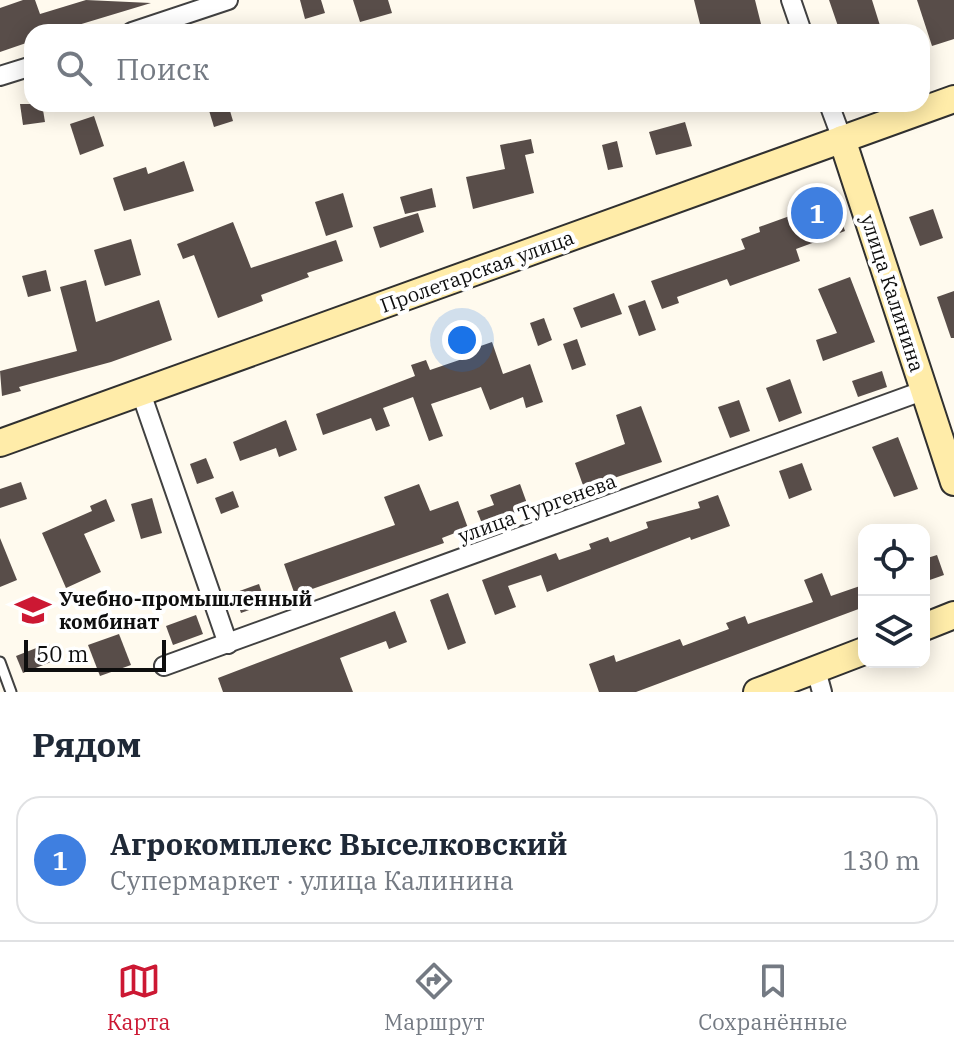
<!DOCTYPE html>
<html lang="ru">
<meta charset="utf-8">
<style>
:root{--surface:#fff;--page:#f6f6f7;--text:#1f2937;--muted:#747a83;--line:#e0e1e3;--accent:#cc1833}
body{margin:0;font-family:"IBM Plex Serif",serif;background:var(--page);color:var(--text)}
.controls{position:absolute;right:24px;bottom:24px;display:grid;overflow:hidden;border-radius:16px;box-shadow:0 4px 20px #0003}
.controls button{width:72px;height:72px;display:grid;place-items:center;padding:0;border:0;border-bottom:2px solid var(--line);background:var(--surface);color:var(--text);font:40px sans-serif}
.scale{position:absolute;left:24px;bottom:20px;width:142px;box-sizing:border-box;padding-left:8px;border:4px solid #0e0e0e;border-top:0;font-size:22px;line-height:28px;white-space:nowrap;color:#0e0e0e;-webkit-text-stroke:6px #fff;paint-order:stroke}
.you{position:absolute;left:462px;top:340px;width:28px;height:28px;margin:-20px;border:6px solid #fff;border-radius:50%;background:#1a73e8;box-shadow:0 0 0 12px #1a73e833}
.badge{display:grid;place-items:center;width:52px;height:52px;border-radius:50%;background:var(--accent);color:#fff;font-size:26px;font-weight:700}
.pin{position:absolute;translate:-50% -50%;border:4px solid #fff;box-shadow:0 2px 8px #0006}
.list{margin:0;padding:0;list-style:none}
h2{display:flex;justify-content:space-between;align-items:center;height:104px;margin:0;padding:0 32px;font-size:34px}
h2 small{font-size:26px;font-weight:400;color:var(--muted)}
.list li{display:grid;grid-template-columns:52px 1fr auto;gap:24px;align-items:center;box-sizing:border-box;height:128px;margin:0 16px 16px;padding:0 16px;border:2px solid var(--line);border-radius:24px}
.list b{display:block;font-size:30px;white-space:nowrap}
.list p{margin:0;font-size:26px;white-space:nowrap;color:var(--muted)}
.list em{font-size:26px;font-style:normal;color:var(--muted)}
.icon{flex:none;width:44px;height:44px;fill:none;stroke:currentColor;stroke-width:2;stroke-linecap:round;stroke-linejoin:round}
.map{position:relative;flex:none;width:954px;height:692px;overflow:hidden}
.search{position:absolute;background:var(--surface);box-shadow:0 4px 20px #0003;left:24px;right:24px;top:24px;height:88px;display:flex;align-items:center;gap:20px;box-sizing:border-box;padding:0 28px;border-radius:24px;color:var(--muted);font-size:30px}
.sheet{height:248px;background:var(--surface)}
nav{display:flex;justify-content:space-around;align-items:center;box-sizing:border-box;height:112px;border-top:2px solid var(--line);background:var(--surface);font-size:22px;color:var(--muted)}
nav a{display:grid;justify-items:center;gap:4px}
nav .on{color:var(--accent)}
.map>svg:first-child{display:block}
</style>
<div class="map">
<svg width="954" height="692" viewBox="0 0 954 692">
<rect width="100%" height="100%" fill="#fffaee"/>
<!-- building -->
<g fill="#584d49">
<polygon points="23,0 35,0 40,14 86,0 151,3 55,32 32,32 32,41 0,52 0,8"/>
<polygon points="300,0 321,0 325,13 305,19"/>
<polygon points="353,0 388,0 392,13 360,22"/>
<polygon points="694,0 755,0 763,32 702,32"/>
<polygon points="829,0 872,0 882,32 840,32"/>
<polygon points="917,0 954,0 954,39 932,46"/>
<polygon points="20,104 42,104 45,122 23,125"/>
<polygon points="207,104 228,104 233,121 214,127"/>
<polygon points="94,116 104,146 80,155 70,124"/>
<polygon points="685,122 692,146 656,155 649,132"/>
<polygon points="531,139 534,153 525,155 534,193 473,209 466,177 505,169 500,145"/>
<polygon points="617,141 623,167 608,170 602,145"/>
<polygon points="184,161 194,191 124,211 113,178 146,167 148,174"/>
<polygon points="432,188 436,207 405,214 400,197"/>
<polygon points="343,193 353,227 326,236 315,202"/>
<polygon points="834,200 845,231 796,249 800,261 730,286 727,279 677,297 679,303 662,309 651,281 745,249 741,239 760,232 759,227"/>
<polygon points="933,209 943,238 920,246 909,217"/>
<polygon points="418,213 424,232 380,248 373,227"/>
<polygon points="233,222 251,268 336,240 343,261 307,273 309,277 261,295 263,301 218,318 194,255 183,259 177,244"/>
<polygon points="131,239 141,275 105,286 94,250"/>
<polygon points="46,270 51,291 28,297 22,276"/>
<polygon points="850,277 875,342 823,361 816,340 837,333 818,289"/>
<polygon points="86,280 96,322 159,300 172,340 111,362 19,387 21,391 2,396 0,371 77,351 60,287"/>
<polygon points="954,291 954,338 951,338 937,297"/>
<polygon points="614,293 622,314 581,328 573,308"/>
<polygon points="645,300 656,330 639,336 628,306"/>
<polygon points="544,318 552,340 538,346 530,323"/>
<polygon points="577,339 586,365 572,370 563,344"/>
<polygon points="492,342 503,374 530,364 543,402 526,408 523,397 490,410 481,387 431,404 443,436 429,441 413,397 383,408 390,426 376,431 371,418 323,435 316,414 415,376 411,365 426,360 430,370 474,355 472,349"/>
<polygon points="882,371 887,387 858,397 852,381"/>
<polygon points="790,379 802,413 779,422 766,388"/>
<polygon points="739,400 750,431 730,438 718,407"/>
<polygon points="641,406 662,462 584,488 575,463 625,444 616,415"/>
<polygon points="286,420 297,450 279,457 276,448 240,461 233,442"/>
<polygon points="898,437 918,489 894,497 872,447"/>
<polygon points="206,458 214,478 197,484 190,464"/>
<polygon points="802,463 812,490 789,499 779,471"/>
<polygon points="21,482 27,499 0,508 0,489"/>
<polygon points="419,484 430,511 458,501 468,528 442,538 444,543 295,595 284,564 395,525 384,497"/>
<polygon points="520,484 529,509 483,526 477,511 494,505 490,495"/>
<polygon points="233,491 239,507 221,514 215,498"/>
<polygon points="718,495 730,526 691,540 690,537 547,592 541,575 508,586 516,607 495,615 482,580 556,553 559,560 591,549 589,544 608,537 610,542 648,528 646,522 700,508 698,502"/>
<polygon points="152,498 162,533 141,539 131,504"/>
<polygon points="106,499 115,521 84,534 101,572 66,588 42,533 92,511 90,506"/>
<polygon points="0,538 17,580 0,587"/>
<polygon points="937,555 944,575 924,582 924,559"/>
<polygon points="822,573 831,596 860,586 864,607 636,692 599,692 589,664 614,655 616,662 680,639 683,646 729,629 726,623 745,616 748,624 813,602 804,580"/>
<polygon points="259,584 266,604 241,613 234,593"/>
<polygon points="448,593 466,643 448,650 430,600"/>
<polygon points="395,611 407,642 389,649 386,641 340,658 353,692 223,692 218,678"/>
<polygon points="196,615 203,634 173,645 166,626"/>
<polygon points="119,634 131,665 100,676 88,645"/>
<polygon points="49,643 56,660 23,673 16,656"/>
</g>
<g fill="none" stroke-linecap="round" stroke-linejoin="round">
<!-- lane casing -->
<g stroke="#414141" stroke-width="13">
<polyline id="lane" points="0,662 11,692"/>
</g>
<!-- street casing -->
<g stroke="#414141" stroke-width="22">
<g id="street">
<polyline points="791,0 802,32"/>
<polyline points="132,32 228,0"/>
<polyline points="0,76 32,66"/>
<polyline points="829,104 842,139"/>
<polyline points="141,393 228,644"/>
<polyline points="164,666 925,390"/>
<polyline points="816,670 822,692"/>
</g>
</g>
<!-- secondary casing -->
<g stroke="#303030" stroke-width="30">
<g id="secondary">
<polyline points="842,139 954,482"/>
<polyline points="0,443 954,99"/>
<polyline points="924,627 954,615"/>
<polyline points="757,692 864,651"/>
</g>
</g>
<!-- lane -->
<use href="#lane" stroke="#fff" stroke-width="9"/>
<!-- street -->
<use href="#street" stroke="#fff" stroke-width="18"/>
<!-- secondary -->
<use href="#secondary" stroke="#ffeca9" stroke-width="26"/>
</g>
<!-- icons -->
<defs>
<g id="university-bare" transform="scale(2.76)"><path d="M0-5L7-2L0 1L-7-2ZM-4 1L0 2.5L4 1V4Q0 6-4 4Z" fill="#cc1833" stroke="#fff" stroke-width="2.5" paint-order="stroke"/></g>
</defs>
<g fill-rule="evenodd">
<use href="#university-bare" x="33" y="610"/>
</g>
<g text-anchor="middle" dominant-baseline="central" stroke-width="8" stroke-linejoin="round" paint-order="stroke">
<!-- street labels -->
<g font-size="20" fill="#0e0e0e" stroke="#fff">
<text transform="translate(477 271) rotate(-20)">Пролетарская улица</text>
<text transform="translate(893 293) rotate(72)">улица Калинина</text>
<text transform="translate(537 508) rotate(-20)">улица Тургенева</text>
</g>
<!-- poi labels -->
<g font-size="20" font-weight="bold" fill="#0e0e0e" stroke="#fff" text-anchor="start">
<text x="59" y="598">Учебно-промышленный<tspan x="59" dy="23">комбинат</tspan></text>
</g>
</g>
</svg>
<div class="controls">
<button><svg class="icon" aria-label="locate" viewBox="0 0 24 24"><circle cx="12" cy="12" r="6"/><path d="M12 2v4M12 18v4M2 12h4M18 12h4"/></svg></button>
<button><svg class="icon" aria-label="layers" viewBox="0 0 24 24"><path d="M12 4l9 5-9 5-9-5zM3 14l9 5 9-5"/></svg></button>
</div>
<div class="scale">50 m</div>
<div class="you"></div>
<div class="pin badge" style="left:817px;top:213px;background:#3f7fe0">1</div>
<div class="search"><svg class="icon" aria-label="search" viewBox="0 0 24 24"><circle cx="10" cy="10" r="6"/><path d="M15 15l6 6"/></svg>Поиск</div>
</div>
<section class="sheet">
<h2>Рядом<small></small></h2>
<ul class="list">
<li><span class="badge" style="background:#3f7fe0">1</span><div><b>Агрокомплекс Выселковский</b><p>Супермаркет · улица Калинина</p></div><em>130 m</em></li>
</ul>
</section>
<nav>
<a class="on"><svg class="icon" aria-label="map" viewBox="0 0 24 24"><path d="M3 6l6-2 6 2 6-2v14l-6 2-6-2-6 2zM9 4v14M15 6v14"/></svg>Карта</a>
<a><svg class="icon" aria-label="directions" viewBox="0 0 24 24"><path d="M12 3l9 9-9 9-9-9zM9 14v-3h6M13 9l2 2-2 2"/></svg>Маршрут</a>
<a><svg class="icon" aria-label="saved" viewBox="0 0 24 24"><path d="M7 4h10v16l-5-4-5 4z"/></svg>Сохранённые</a>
</nav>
